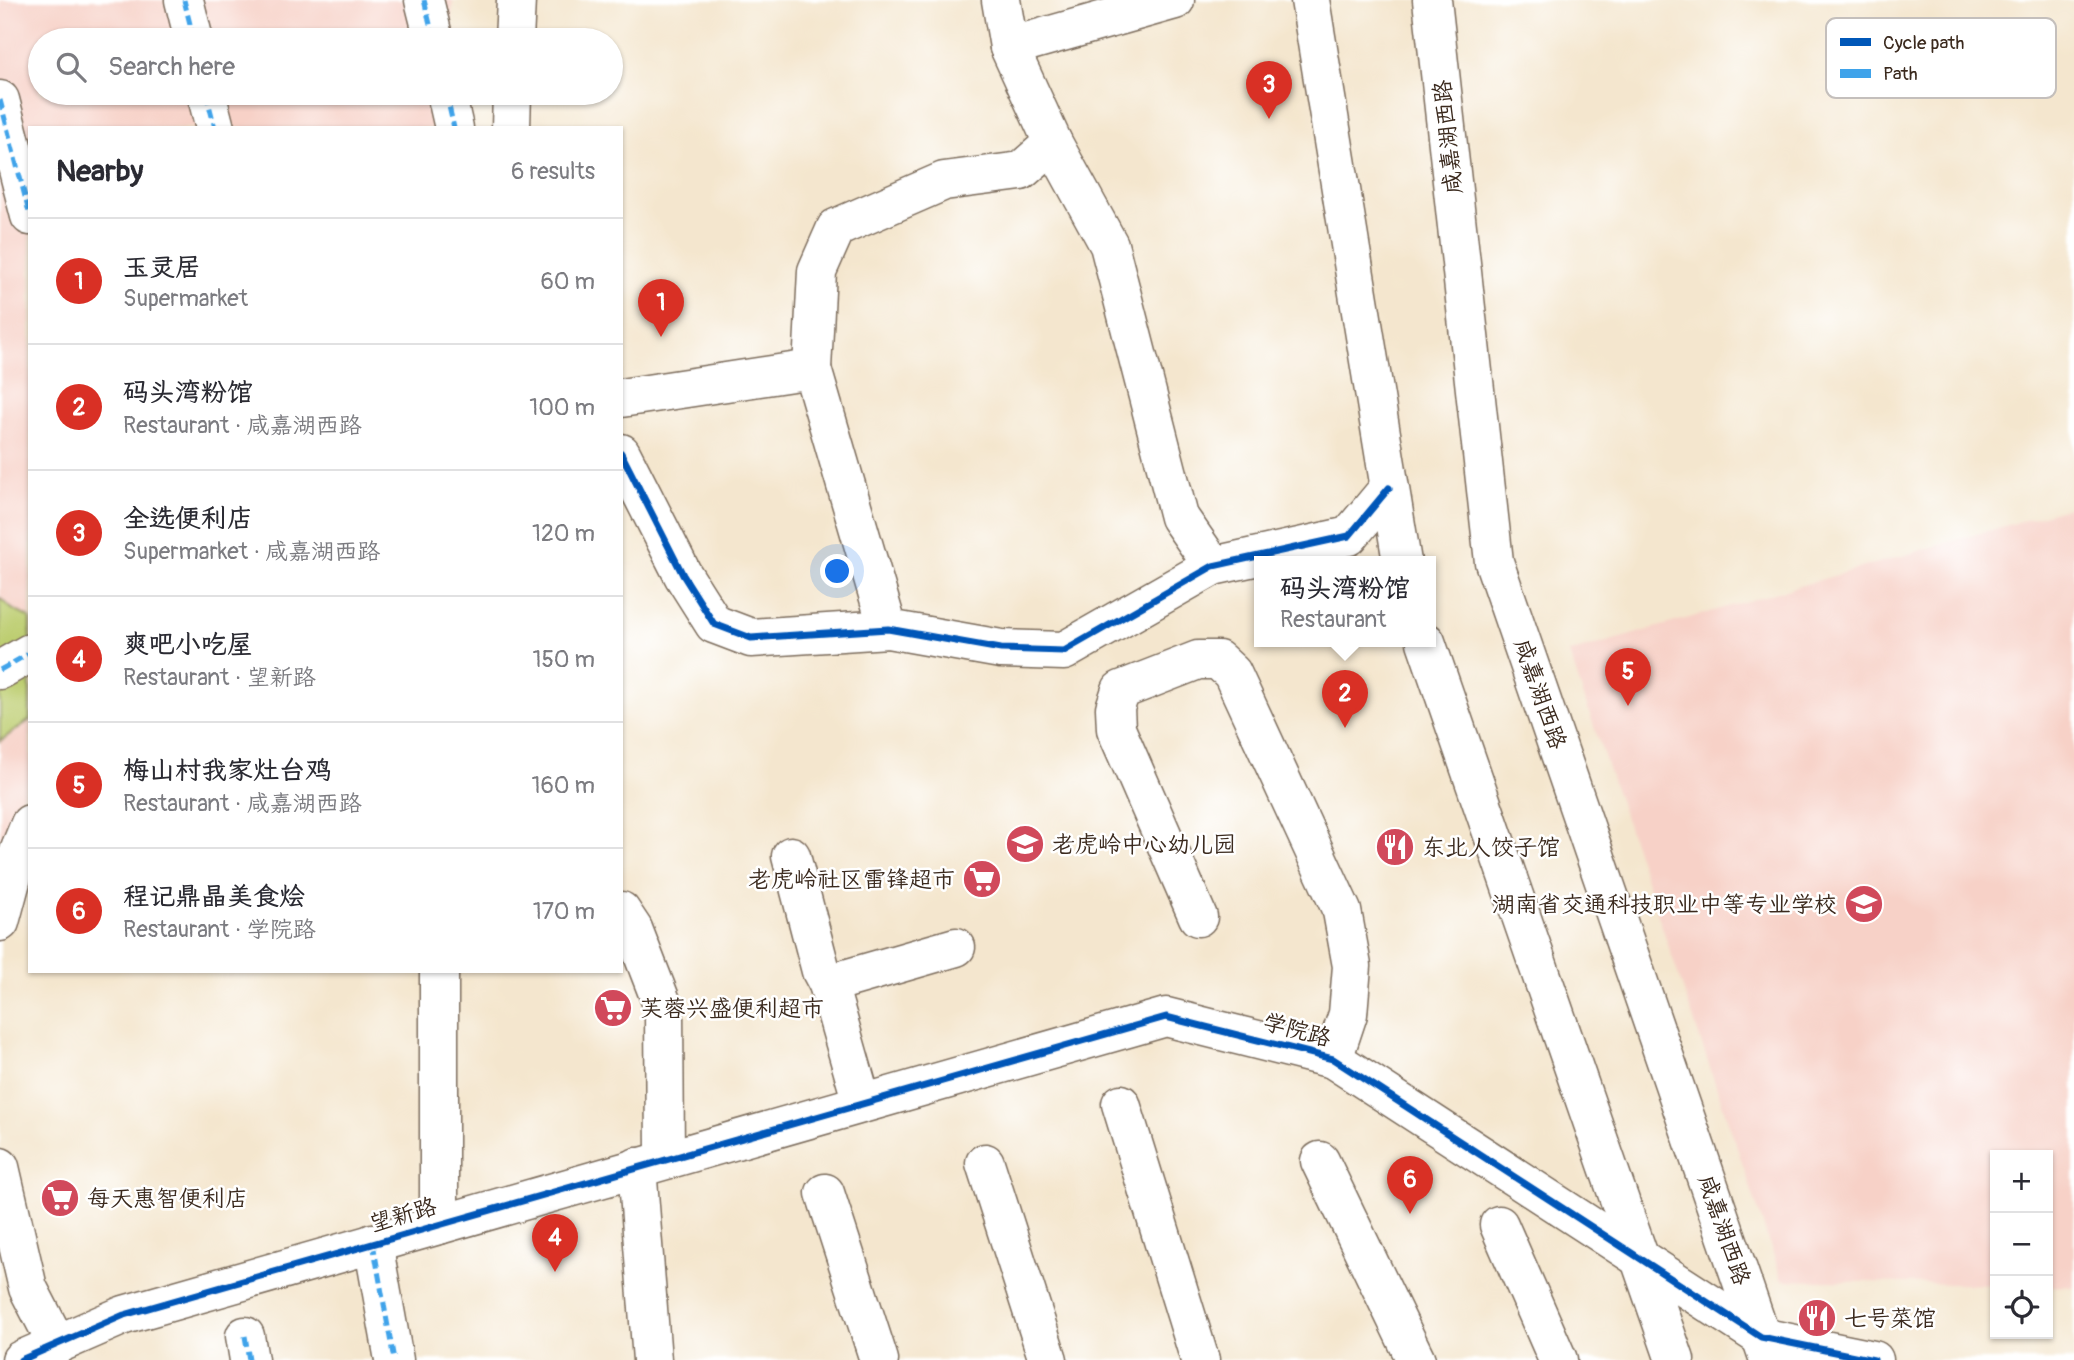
<!DOCTYPE html>
<meta charset="utf-8">
<style>
:root{--surface:#fff;--page:#f2f2f3;--text:#2b2b33;--muted:#7c7c81;--line:#e1e1e2;--accent:#d93025}
body{margin:0;font-family:Pangolin,"LXGW WenKai TC",sans-serif;background:var(--page);color:var(--text)}
.controls{position:absolute;right:21px;bottom:21px;display:grid;overflow:hidden;border-radius:0px;box-shadow:0 2px 5px #0004}
.controls button{width:63px;height:63px;display:grid;place-items:center;padding:0;border:0;border-bottom:2px solid var(--line);background:var(--surface);color:var(--text);font:35px sans-serif}
.you{position:absolute;left:838px;top:572px;width:24px;height:24px;margin:-18px;border:5px solid #fff;border-radius:50%;background:#1a73e8;box-shadow:0 0 0 10px #1a73e833}
.badge{display:grid;place-items:center;width:46px;height:46px;border-radius:50%;background:var(--accent);color:#fff;font-size:23px;font-weight:700}
.pin{position:absolute;translate:-50% -58px;filter:drop-shadow(0 2px 4px #0008)}
.pin::after{content:'';position:absolute;top:37px;width:24px;height:21px;background:inherit;clip-path:polygon(0 0,100% 0,50% 100%)}
.popup{position:absolute;left:1254px;top:556px;width:182px;height:91px;box-sizing:border-box;display:grid;place-content:center;border-radius:0px;background:var(--surface);filter:drop-shadow(0 2px 5px #0005);font-size:23px;white-space:nowrap;color:var(--muted)}
.popup b{font-size:26px;color:var(--text)}
.popup::after{content:'';position:absolute;left:50%;top:100%;margin-left:-14px;border:14px solid transparent;border-top-color:var(--surface)}
.list{margin:0;padding:0;list-style:none}
h2{display:flex;justify-content:space-between;align-items:center;height:91px;margin:0;padding:0 28px;font-size:30px}
h2 small{font-size:23px;font-weight:400;color:var(--muted)}
.list li{display:grid;grid-template-columns:46px 1fr auto;gap:21px;align-items:center;box-sizing:border-box;height:126px;padding:0 28px;border-top:2px solid var(--line)}
.list b{display:block;font-size:26px;white-space:nowrap}
.list p{margin:0;font-size:23px;white-space:nowrap;color:var(--muted)}
.list em{font-size:23px;font-style:normal;color:var(--muted)}
.icon{flex:none;width:38px;height:38px;fill:none;stroke:currentColor;stroke-width:2;stroke-linecap:round;stroke-linejoin:round}
.map{position:relative;flex:none;width:2074px;height:1360px;overflow:hidden}
.search{position:absolute;background:var(--surface);box-shadow:0 2px 5px #0004;left:28px;top:28px;width:595px;height:77px;display:flex;align-items:center;gap:18px;box-sizing:border-box;padding:0 24px;border-radius:38px;color:var(--muted);font-size:26px}
.panel{position:absolute;background:var(--surface);box-shadow:0 2px 5px #0004;left:28px;top:126px;width:595px;height:847px;border-radius:0px}
.map>svg:first-child{display:block}
</style>
<div class="map">
<svg width="2074" height="1360" viewBox="0 0 2074 1360">
<rect width="100%" height="100%" fill="#fff"/>
<filter id="ink" filterUnits="userSpaceOnUse"><feTurbulence type="fractalNoise" baseFrequency=".0143" numOctaves="2"/><feDisplacementMap in="SourceGraphic" scale="14" xChannelSelector="R" yChannelSelector="G"/><feConvolveMatrix kernelMatrix="1 2 1 2 8 2 1 2 1" color-interpolation-filters="sRGB"/></filter>
<filter id="wash" filterUnits="userSpaceOnUse"><feTurbulence type="fractalNoise" baseFrequency=".00686" numOctaves="4" result="noise"/><feDisplacementMap in="SourceGraphic" scale="28" xChannelSelector="R" yChannelSelector="G"/><feGaussianBlur stdDeviation="1.57" result="paint"/><feColorMatrix in="noise" values="0 0 0 0 0 0 0 0 0 0 0 0 0 0 0 0 0 1.4 0 .05"/><feComposite in="paint" operator="in"/></filter>
<g filter="url(#wash)">
<rect width="100%" height="100%" fill="#f4e6ce"/>
<!-- built -->
<g fill="#f7d1c7">
<polygon points="0,0 453,0 450,40 40,40 40,93 447,93 449,128 30,128 30,774 0,854"/>
<polygon points="2074,506 2074,1287 2048,1286 2048,1155 1995,1155 1995,1285 1782,1280 1569,653"/>
</g>
<!-- green -->
<polygon fill="#bdce71" stroke="#7c7c48" stroke-width="2" points="0,598 12,609 30,618 30,720 0,741"/>
</g>
<g filter="url(#ink)">
<g fill="none" stroke-linecap="round" stroke-linejoin="round">
<!-- street casing -->
<g stroke="#7c6c5c" stroke-width="41">
<g id="street">
<polyline points="184,0 194,40"/>
<polyline points="424,0 434,40"/>
<polyline points="1001,0 1009,47 1053,143"/>
<polyline points="514,40 516,0"/>
<polyline points="1009,47 1175,0"/>
<polyline points="206,93 215,128"/>
<polyline points="446,93 454,128"/>
<polyline points="0,100 30,216"/>
<polyline points="511,128 512,93"/>
<polyline points="812,369 817,271 836,228 944,181 1021,171 1053,143 1109,245 1179,517 1213,566"/>
<polyline points="621,398 812,369 888,629"/>
<polyline points="621,453 683,575 714,624 751,638 888,629 1001,649 1064,651 1213,566 1349,536 1389,488"/>
<polyline points="0,670 30,653"/>
<polyline points="791,856 821,971 828,984 862,1103"/>
<polyline points="621,911 633,929 664,1009 665,1159"/>
<polyline points="1198,917 1116,729 1115,708 1121,690 1198,660 1218,660 1232,673 1342,911 1352,966 1348,1014 1333,1059"/>
<polyline points="0,922 19,851 30,824"/>
<polyline points="439,971 439,1225"/>
<polyline points="828,984 956,947"/>
<polyline points="1121,1104 1200,1360"/>
<polyline points="1320,1161 1416,1360"/>
<polyline points="985,1163 1048,1360"/>
<polyline points="0,1167 28,1288 57,1344"/>
<polyline points="637,1167 652,1360"/>
<polyline points="825,1193 879,1360"/>
<polyline points="1499,1225 1558,1360"/>
<polyline points="373,1243 394,1360"/>
<polyline points="245,1336 249,1360"/>
<polyline points="21,1360 124,1315 1166,1017 1333,1059 1761,1337 1874,1360"/>
</g>
</g>
<!-- secondary casing -->
<g stroke="#7c6c5c" stroke-width="41">
<g id="secondary">
<polyline points="1310,0 1402,562"/>
<polyline points="1432,0 1494,562 1769,1360"/>
<polyline points="1426,642 1675,1360"/>
</g>
</g>
<!-- street -->
<use href="#street" stroke="#fff" stroke-width="38"/>
<!-- secondary -->
<use href="#secondary" stroke="#fff" stroke-width="38"/>
<!-- quiet -->
<g stroke="#3fa3ea" stroke-width="5" stroke-dasharray="10 5" stroke-linecap="butt">
<polyline points="184,0 194,40"/>
<polyline points="424,0 434,40"/>
<polyline points="206,93 215,128"/>
<polyline points="446,93 454,128"/>
<polyline points="0,100 30,216"/>
<polyline points="0,670 30,653"/>
<polyline points="373,1243 394,1360"/>
<polyline points="245,1336 249,1360"/>
</g>
<!-- cycleway casing -->
<g stroke="#fff" stroke-width="11">
<g id="cycleway">
<polyline points="621,453 683,575 714,624 751,638 888,629 1001,649 1064,651 1213,566 1349,536 1389,488"/>
<polyline points="21,1360 124,1315 1166,1017 1333,1059 1761,1337 1874,1360"/>
</g>
</g>
<!-- cycleway -->
<use href="#cycleway" stroke="#0057b8" stroke-width="7"/>
</g>
</g>
<!-- icons -->
<defs>
<g id="school-disc" transform="scale(2.0125)"><circle r="9.5" fill="#d1495b" stroke="#fff"/><path d="M0-5L7-2L0 1L-7-2ZM-4 1L0 2.5L4 1V4Q0 6-4 4Z" fill="#fff"/></g>
<g id="restaurant-disc" transform="scale(2.0125)"><circle r="9.5" fill="#d1495b" stroke="#fff"/><path d="M-5-6h1v4h1v-4h1v4h1v-4h1v5L-1.5 .5V6h-2V.5L-5-1ZM5-6V6H3V1.5H1.5Q1.5-4 5-6Z" fill="#fff"/></g>
<g id="supermarket-disc" transform="scale(2.0125)"><circle r="9.5" fill="#d1495b" stroke="#fff"/><path d="M-6-5.5h2.5l.6 2H6L4.5 2H-2.5L-4.4-4H-6ZM-1.5 3.2a1.3 1.3 0 1 0 .1 0ZM3 3.2a1.3 1.3 0 1 0 .1 0Z" fill="#fff"/></g>
</defs>
<g fill-rule="evenodd">
<use href="#school-disc" x="1025" y="844"/>
<use href="#restaurant-disc" x="1395" y="847"/>
<use href="#supermarket-disc" x="982" y="879"/>
<use href="#school-disc" x="1864" y="904"/>
<use href="#supermarket-disc" x="613" y="1008"/>
<use href="#supermarket-disc" x="60" y="1198"/>
<use href="#restaurant-disc" x="1817" y="1318"/>
</g>
<g text-anchor="middle" dominant-baseline="central" stroke-width="5" stroke-linejoin="round" paint-order="stroke">
<!-- street labels -->
<g font-size="23" fill="#3b2a1e" stroke="#fff">
<text transform="translate(1448 137) rotate(-96)">咸嘉湖西路</text>
<text transform="translate(1540 694) rotate(71)">咸嘉湖西路</text>
<text transform="translate(1297 1030) rotate(15)">学院路</text>
<text transform="translate(403 1215) rotate(-16)">望新路</text>
<text transform="translate(1724 1230) rotate(71)">咸嘉湖西路</text>
</g>
<!-- poi labels -->
<g font-size="23" fill="#3b2a1e" stroke="#fff" text-anchor="start">
<text x="1052" y="844">老虎岭中心幼儿园</text>
<text x="1422" y="847">东北人饺子馆</text>
<text x="955" y="879" text-anchor="end">老虎岭社区雷锋超市</text>
<text x="1837" y="904" text-anchor="end">湖南省交通科技职业中等专业学校</text>
<text x="640" y="1008">芙蓉兴盛便利超市</text>
<text x="87" y="1198">每天惠智便利店</text>
<text x="1844" y="1318">七号菜馆</text>
</g>
</g>
<!-- legend -->
<rect x="1826" y="18" width="230" height="80" rx="10" fill="#fff" stroke="#c4bfbc" stroke-width="2"/>
<rect x="1840" y="38" width="31" height="8" fill="#0057b8"/>
<rect x="1840" y="69" width="31" height="9" fill="#3fa3ea"/>
<g font-size="19" fill="#3b2a1e">
<text x="1883" y="49">Cycle path</text>
<text x="1883" y="80">Path</text>
</g>
</svg>
<div class="controls">
<button>+</button>
<button>−</button>
<button><svg class="icon" aria-label="locate" viewBox="0 0 24 24"><circle cx="12" cy="12" r="6"/><path d="M12 2v4M12 18v4M2 12h4M18 12h4"/></svg></button>
</div>
<div class="you"></div>
<div class="pin badge" style="left:661px;top:337px">1</div>
<div class="pin badge" style="left:1345px;top:728px">2</div>
<div class="popup"><b>码头湾粉馆</b>Restaurant</div>
<div class="pin badge" style="left:1269px;top:119px">3</div>
<div class="pin badge" style="left:555px;top:1272px">4</div>
<div class="pin badge" style="left:1628px;top:706px">5</div>
<div class="pin badge" style="left:1410px;top:1214px">6</div>
<div class="search"><svg class="icon" aria-label="search" viewBox="0 0 24 24"><circle cx="10" cy="10" r="6"/><path d="M15 15l6 6"/></svg>Search here</div>
<section class="panel">
<h2>Nearby<small>6 results</small></h2>
<ul class="list">
<li><span class="badge">1</span><div><b>玉灵居</b><p>Supermarket</p></div><em>60 m</em></li>
<li><span class="badge">2</span><div><b>码头湾粉馆</b><p>Restaurant · 咸嘉湖西路</p></div><em>100 m</em></li>
<li><span class="badge">3</span><div><b>全选便利店</b><p>Supermarket · 咸嘉湖西路</p></div><em>120 m</em></li>
<li><span class="badge">4</span><div><b>爽吧小吃屋</b><p>Restaurant · 望新路</p></div><em>150 m</em></li>
<li><span class="badge">5</span><div><b>梅山村我家灶台鸡</b><p>Restaurant · 咸嘉湖西路</p></div><em>160 m</em></li>
<li><span class="badge">6</span><div><b>程记鼎晶美食烩</b><p>Restaurant · 学院路</p></div><em>170 m</em></li>
</ul>
</section>
</div>
